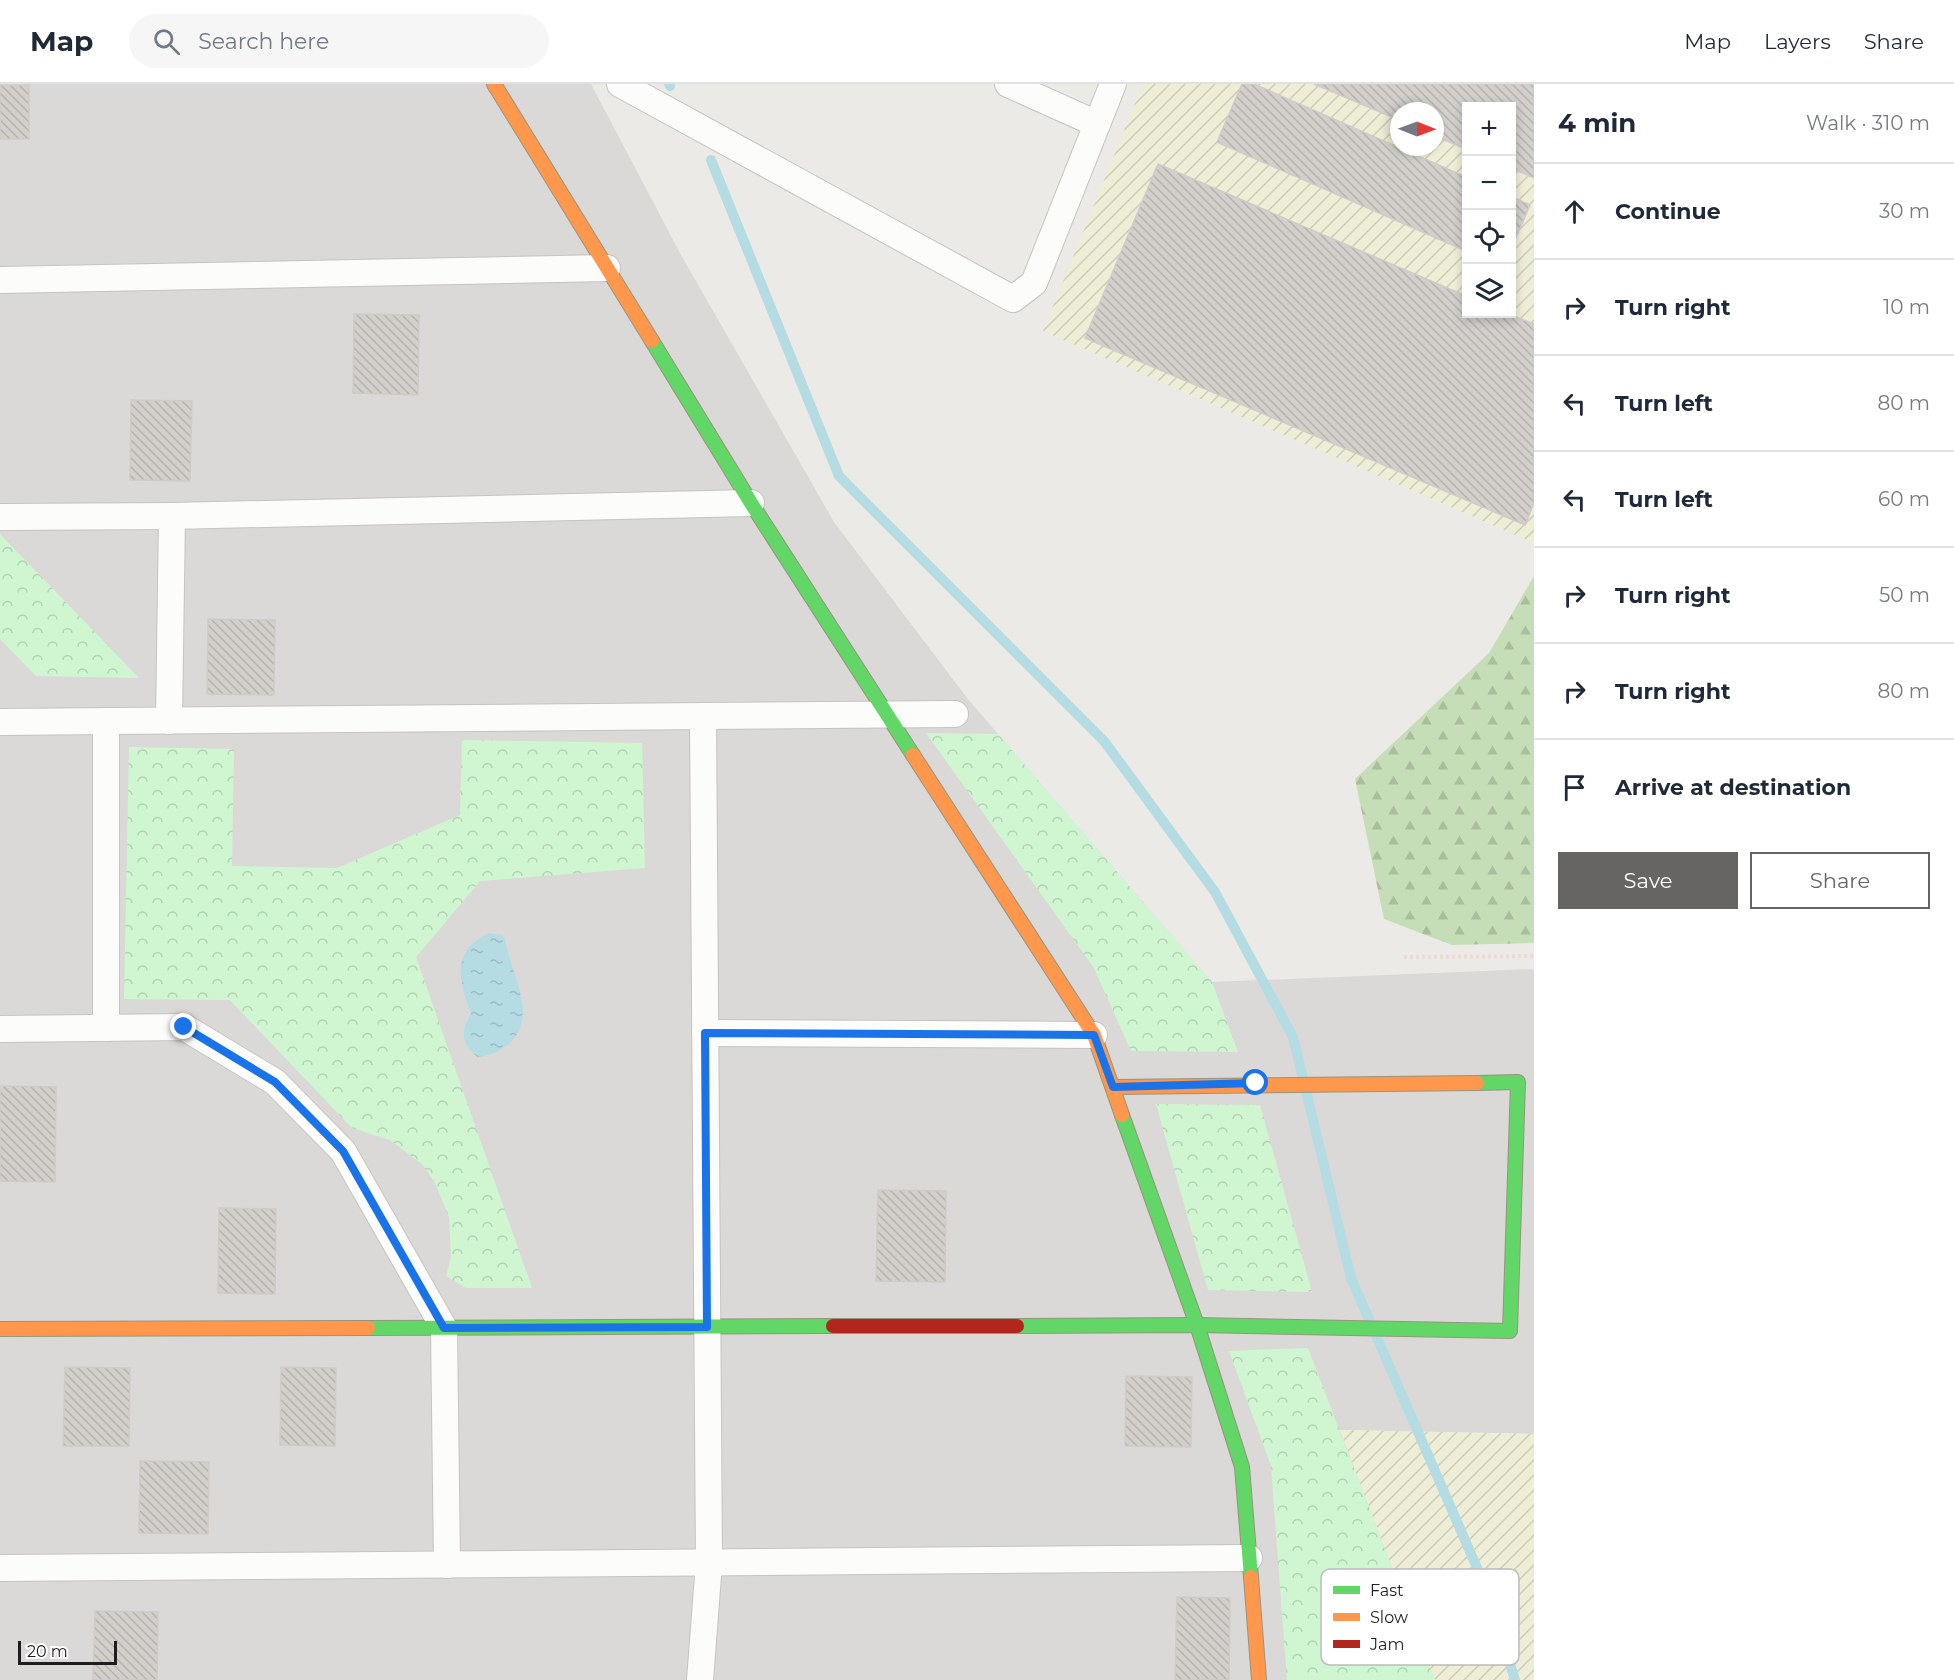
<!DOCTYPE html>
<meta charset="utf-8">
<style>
:root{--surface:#fff;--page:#f6f6f7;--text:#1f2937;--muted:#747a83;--line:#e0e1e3;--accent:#666564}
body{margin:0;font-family:Montserrat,sans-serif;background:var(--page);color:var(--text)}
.controls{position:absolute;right:18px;top:18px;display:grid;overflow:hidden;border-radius:0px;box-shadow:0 3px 9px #0003}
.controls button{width:54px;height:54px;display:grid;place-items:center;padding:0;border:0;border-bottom:2px solid var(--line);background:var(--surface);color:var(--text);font:30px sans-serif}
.compass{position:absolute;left:1390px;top:18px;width:54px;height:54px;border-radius:50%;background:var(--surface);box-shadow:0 3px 9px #0003;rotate:91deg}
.scale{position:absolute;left:18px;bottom:15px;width:99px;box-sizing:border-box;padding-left:6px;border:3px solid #1e1e1e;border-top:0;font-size:16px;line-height:21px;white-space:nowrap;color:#1e1e1e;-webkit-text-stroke:4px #fff;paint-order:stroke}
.stop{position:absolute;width:18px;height:18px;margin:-14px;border:4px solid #1a73e8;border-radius:50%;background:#fff}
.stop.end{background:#1a73e8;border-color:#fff;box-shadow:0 2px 6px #0008}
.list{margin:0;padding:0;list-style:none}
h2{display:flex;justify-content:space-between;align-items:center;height:78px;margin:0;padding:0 24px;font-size:26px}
h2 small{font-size:20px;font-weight:400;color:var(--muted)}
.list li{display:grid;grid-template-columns:39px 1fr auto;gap:18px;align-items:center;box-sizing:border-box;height:96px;padding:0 24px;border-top:2px solid var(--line)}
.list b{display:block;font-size:22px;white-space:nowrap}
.list em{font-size:20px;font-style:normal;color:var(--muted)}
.actions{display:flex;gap:12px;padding:18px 24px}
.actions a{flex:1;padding:14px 0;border:2px solid var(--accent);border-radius:0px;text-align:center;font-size:21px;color:var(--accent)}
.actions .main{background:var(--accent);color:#fff}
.icon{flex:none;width:33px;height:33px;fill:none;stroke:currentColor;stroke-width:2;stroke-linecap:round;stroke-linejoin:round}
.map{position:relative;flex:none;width:1534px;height:1596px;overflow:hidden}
header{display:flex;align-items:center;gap:36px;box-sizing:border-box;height:84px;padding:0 30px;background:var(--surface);border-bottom:2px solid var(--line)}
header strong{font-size:28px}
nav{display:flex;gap:33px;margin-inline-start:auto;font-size:21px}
.search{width:420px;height:54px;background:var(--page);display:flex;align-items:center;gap:15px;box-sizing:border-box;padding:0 21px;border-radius:33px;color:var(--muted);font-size:22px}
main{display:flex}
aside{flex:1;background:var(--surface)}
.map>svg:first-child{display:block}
</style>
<header>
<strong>Map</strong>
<div class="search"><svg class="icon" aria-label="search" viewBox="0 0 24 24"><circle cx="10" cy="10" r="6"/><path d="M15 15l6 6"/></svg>Search here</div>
<nav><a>Map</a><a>Layers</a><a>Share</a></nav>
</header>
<main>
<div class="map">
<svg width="1534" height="1596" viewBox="0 0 1534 1596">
<defs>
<pattern id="farmland-furrows" width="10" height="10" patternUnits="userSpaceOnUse" patternTransform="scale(1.5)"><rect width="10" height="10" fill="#eeeed7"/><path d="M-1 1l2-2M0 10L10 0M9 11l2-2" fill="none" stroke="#ccccb8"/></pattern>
<pattern id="forest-firs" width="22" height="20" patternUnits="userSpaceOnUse" patternTransform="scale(1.5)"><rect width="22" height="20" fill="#c6deb8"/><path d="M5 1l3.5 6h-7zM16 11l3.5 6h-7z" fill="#aabe9e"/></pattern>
<pattern id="park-crowns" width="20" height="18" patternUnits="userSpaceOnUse" patternTransform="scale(1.5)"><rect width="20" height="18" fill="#d0f6d1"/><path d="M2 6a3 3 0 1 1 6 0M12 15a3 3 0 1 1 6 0" fill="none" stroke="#b2d2b3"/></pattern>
<pattern id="water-ripples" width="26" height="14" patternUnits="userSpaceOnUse" patternTransform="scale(1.5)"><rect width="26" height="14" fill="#b5dbe3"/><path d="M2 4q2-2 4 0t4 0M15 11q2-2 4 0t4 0" fill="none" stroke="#9bbcc2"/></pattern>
<pattern id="building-back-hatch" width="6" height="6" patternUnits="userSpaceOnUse" patternTransform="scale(1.5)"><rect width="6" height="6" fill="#d3d0cc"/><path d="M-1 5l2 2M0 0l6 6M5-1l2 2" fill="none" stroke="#b5b2af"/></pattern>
</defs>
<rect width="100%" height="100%" fill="#eceae6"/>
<!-- residential -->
<polygon fill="#dbd9d7" points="0,0 591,0 681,171 834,438 967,614 1212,898 1534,885 1534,1350 1340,1346 1435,1596 0,1596"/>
<!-- farmland -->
<g fill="url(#farmland-furrows)" fill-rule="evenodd">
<path d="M 1143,0 L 1534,0 L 1534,459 L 1043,247 ZM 1466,22 L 1512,22 L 1512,230 L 1466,230 ZM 1399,27 L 1435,27 L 1435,63 L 1399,63 Z"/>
<polygon points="1340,1346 1534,1350 1534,1596 1435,1596"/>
</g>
<!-- forest -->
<polygon fill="url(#forest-firs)" points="1534,492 1534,859 1452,861 1384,835 1355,695 1489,569"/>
<!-- park -->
<g fill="url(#park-crowns)">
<polygon points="0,450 139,594 36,592 0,555"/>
<polygon points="926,649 998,650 1212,898 1238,968 1131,967 1094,884"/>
<polygon points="462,656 642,659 645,784 480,797 416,873 532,1204 466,1204 446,1192 451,1173 449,1133 434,1097 422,1080 390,1056 352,1044 230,916 124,915 129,663 234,665 232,782 337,784 460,731"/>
<polygon points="1156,1020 1260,1021 1312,1208 1208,1206"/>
<polygon points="1308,1264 1435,1596 1287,1596 1271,1382 1229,1267"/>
</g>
<!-- water -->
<path fill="url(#water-ripples)" d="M 489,849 L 502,851 L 505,855 C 508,876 524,910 523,928 C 523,954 502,970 478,973 C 461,961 460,947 471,930 C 459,896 450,868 489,849 Z"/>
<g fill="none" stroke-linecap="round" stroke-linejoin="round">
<!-- stream -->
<g stroke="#b5dbe3" stroke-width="10">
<polyline points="669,0 670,2"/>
<polyline points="711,76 839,392 1104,657 1215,808 1293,953 1351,1194 1488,1509 1515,1596"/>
</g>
</g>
<!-- building -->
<g fill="url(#building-back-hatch)" stroke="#d0cbc7" stroke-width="1.5">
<polygon points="1242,0 1254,0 1466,93 1466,167 1217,58"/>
<polygon points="1314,0 1534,0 1534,94 1512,84 1512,22 1466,22 1466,65 1435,52 1435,27 1399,27 1399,36"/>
<rect x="0" y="1" width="29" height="54"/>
<polygon points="1158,80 1466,212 1466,230 1508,230 1534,240 1534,419 1525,441 1085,254"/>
<polygon points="1512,113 1530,121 1512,163"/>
<polygon points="354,230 419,231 418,311 353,309"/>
<polygon points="131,316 192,317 190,397 130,396"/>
<polygon points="208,535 275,536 274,611 207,610"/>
<polygon points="0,1002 56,1003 55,1098 0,1097"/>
<polygon points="878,1106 946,1107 945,1198 876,1197"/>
<polygon points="219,1124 276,1125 275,1210 218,1209"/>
<polygon points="65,1283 130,1284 129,1362 63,1362"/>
<polygon points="281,1283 336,1284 335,1362 280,1361"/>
<polygon points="1126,1292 1192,1293 1191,1363 1125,1362"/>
<polygon points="140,1377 209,1378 208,1450 139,1449"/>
<polygon points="1177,1513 1230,1514 1229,1596 1175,1596"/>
<polygon points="95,1527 158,1528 157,1596 93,1596"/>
</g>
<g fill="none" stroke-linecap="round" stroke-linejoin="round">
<!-- street casing -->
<g stroke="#c5c4c2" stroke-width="28">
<g id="street">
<polyline points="620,0 1013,215 1034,199 1113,0"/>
<polyline points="1008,0 1097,40"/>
<polyline points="0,196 607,184"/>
<polyline points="0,433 172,432 751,419"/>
<polyline points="106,637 106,944"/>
<polyline points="169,637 172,432"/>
<polyline points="0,638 955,630"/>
<polyline points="0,945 184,943 275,998 343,1067 444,1244 447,1481"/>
<polyline points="705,949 1094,951"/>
<polyline points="0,1484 1249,1474"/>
<polyline points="700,1596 709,1479 703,632"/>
</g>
</g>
<!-- fast casing -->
<g stroke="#95967d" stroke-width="16">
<g id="fast">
<polyline points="652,257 751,419 913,671"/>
<polyline points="1122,1031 1197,1241 1242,1383 1251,1493"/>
<polyline points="1017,1242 1197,1241 1510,1247 1518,998 1477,999"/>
<polyline points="368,1244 833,1242"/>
</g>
</g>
<!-- slow casing -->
<g stroke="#95967d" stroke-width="16">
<g id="slow">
<polyline points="494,0 652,257"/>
<polyline points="913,671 1094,951 1122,1031"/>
<polyline points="1113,1003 1477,999"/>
<polyline points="0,1245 368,1244"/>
<polyline points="1251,1493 1259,1596"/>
</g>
</g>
<!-- jam casing -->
<g stroke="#95967d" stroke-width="16">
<polyline id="jam" points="833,1242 1017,1242"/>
</g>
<!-- path -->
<polyline stroke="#ebdad8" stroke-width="4" stroke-dasharray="3 3" stroke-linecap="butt" points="1404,873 1534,872"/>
<!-- street -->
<use href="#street" stroke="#fcfcfb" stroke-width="26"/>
<!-- fast -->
<use href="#fast" stroke="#63d668" stroke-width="14"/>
<!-- slow -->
<use href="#slow" stroke="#ff974d" stroke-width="14"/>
<!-- jam -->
<use href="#jam" stroke="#b3261e" stroke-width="14"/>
</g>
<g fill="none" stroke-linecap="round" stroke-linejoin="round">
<!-- route -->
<polyline stroke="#1a73e8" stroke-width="8" points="184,943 275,998 343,1067 444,1244 707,1243 705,949 1094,951 1113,1003 1256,999"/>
</g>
<!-- legend -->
<rect x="1321" y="1485" width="198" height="96" rx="9" fill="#fff" stroke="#bcbcbc" stroke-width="1.5"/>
<rect x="1333" y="1502" width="27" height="8" fill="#63d668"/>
<rect x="1333" y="1529" width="27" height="8" fill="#ff974d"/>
<rect x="1333" y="1556" width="27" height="8" fill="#b3261e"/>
<g font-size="16" fill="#1e1e1e">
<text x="1370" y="1512">Fast</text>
<text x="1370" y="1539">Slow</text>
<text x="1370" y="1566">Jam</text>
</g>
</svg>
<div class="controls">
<button>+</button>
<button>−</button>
<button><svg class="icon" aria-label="locate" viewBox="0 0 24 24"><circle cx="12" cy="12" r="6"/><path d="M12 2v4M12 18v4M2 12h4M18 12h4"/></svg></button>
<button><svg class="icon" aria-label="layers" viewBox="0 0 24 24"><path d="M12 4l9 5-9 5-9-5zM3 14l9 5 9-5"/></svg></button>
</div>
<svg class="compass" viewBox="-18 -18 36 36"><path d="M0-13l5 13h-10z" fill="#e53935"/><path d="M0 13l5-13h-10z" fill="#747a83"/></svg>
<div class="scale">20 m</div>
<div class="stop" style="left:1256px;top:999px"></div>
<div class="stop end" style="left:184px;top:943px"></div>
</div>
<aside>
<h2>4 min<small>Walk · 310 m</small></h2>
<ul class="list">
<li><svg class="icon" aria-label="ahead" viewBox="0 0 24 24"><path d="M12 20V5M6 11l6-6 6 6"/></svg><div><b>Continue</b></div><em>30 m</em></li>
<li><svg class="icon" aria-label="right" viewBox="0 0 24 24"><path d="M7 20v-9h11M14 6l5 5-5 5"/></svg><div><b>Turn right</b></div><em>10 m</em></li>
<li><svg class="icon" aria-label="left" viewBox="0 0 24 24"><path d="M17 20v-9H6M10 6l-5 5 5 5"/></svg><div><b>Turn left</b></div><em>80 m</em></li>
<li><svg class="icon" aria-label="left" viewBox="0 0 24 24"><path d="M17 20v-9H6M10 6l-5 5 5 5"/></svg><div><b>Turn left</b></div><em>60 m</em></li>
<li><svg class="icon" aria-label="right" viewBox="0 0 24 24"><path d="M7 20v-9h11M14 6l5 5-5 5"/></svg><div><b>Turn right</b></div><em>50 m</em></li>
<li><svg class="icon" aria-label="right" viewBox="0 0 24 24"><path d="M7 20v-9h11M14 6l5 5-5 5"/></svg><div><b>Turn right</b></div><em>80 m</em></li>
<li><svg class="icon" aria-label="arrive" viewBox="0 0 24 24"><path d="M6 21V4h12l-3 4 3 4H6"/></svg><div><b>Arrive at destination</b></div></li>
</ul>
<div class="actions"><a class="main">Save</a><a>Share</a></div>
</aside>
</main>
